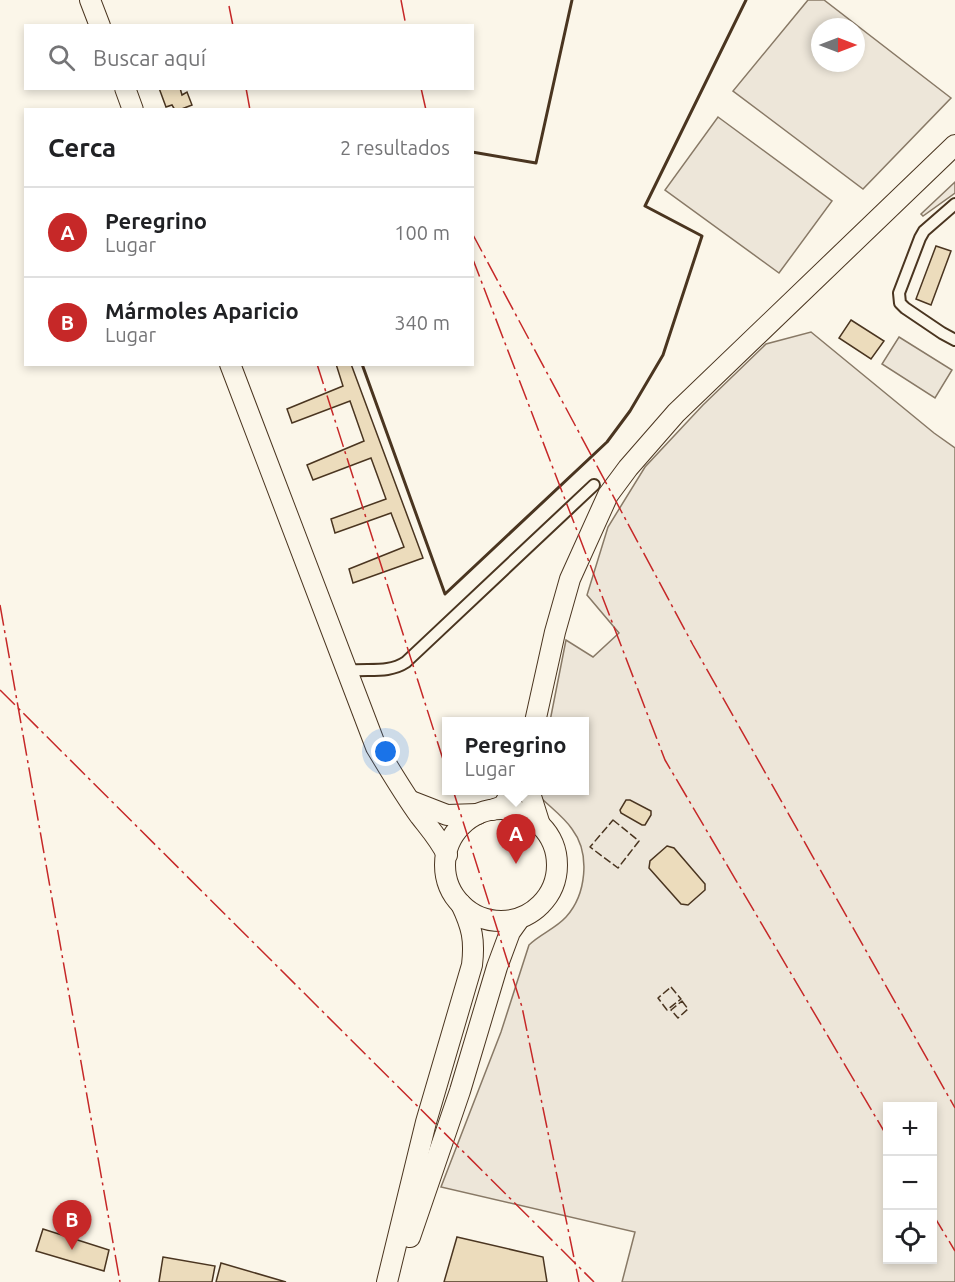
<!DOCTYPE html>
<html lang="es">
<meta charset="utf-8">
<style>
:root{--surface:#fff;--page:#f6f6f6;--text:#202124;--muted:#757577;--line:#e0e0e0;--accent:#c62828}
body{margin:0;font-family:Ubuntu,sans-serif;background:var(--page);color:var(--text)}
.controls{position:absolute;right:18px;bottom:18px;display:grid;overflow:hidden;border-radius:0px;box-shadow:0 3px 9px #0003}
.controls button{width:54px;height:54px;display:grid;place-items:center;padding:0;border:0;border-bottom:2px solid var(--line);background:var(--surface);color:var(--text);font:30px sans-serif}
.compass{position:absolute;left:811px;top:18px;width:54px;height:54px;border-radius:50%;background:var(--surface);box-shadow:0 3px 9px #0003;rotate:90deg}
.you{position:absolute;left:386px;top:752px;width:21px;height:21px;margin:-15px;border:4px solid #fff;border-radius:50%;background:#1a73e8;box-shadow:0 0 0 9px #1a73e833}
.badge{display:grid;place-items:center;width:39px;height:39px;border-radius:50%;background:var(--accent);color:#fff;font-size:20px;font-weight:700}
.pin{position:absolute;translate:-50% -50px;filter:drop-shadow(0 2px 3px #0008)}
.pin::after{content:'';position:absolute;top:32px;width:21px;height:18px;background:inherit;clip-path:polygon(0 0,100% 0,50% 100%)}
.popup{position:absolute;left:442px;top:717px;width:147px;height:78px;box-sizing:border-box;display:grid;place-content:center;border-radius:0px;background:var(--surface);filter:drop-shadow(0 2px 4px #0005);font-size:20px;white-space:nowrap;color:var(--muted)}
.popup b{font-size:22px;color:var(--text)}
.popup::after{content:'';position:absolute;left:50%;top:100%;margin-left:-12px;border:12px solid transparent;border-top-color:var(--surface)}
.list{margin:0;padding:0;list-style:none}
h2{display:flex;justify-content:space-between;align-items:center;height:78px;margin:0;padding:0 24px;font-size:26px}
h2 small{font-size:20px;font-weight:400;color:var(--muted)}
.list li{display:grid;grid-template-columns:39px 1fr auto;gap:18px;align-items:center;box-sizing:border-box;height:90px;padding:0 24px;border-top:2px solid var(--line)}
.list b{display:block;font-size:22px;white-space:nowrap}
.list p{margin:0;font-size:20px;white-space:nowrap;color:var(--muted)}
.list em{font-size:20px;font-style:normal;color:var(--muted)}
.icon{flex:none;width:33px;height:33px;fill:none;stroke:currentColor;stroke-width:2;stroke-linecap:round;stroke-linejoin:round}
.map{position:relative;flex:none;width:955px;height:1282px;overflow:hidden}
.search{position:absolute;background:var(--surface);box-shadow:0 3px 9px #0003;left:24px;top:24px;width:450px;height:66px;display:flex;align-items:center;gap:15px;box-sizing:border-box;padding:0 21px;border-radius:0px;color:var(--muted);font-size:22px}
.panel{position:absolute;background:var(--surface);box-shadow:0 3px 9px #0003;left:24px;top:108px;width:450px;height:258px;border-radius:0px}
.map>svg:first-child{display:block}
</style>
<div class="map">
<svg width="955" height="1282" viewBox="0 0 955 1282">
<rect width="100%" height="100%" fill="#fbf6e9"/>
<!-- green -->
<g fill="#ede6d9" stroke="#887966" stroke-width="1.5" fill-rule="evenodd">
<path d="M 808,0 L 824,0 L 951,98 L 863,189 L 733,91 ZM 820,27 L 856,27 L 856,63 L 820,63 Z"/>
<polygon points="718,117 832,201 779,273 665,190"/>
<polygon points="955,182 955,193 923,216 921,214"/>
<path d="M 811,332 L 934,433 L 955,448 L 955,1282 L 622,1282 L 635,1232 L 441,1187 L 501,1032 L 529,945 C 540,934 555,929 566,917 C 586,895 591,854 572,829 C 564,817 550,807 539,796 L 539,791 L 585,790 L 585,722 L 550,721 L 566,640 L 593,657 L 619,633 L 587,595 L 608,527 L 645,467 L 703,405 L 766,344 ZM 888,1106 L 932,1106 L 932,1260 L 888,1260 Z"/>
<polygon points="899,337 952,370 935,398 882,364"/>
</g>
<!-- building -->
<g fill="#ecdcbc" stroke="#4a3520" stroke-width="1.5">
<polygon points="159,88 180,88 182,95 187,92 192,105 179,110 175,110 172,105 166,107"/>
<polygon points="936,246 951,251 931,305 916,299"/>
<polygon points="851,320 884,341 871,359 839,338"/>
<polygon points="336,364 351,364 423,558 353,583 349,569 404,547 391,513 335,533 331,519 386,499 371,458 313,480 307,465 364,441 350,401 292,423 287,409 343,386"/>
<polygon points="626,800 630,800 651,811 651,815 645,825 642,825 621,813 620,810"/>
<polygon points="667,846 674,848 705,884 705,890 688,905 681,904 649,868 650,861"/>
<polygon points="43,1229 109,1250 104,1271 36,1251"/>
<polygon points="457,1237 543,1257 547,1282 444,1282"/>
<polygon points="163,1257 215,1266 212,1282 159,1282"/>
<polygon points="221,1263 286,1282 216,1282"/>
</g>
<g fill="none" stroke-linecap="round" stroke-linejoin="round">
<!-- street casing -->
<g stroke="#4a3520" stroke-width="14">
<g id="street">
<polyline points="955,204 924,231 920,238 899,293 900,303 905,308 942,333 955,340"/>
<path d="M 348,671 C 368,668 388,674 406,662 L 594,485"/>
</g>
</g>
<!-- highway casing -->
<g stroke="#4a3520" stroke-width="22">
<g id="highway">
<polyline points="90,0 100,26"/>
<polyline points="125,88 133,110"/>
<path d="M 230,364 L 376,747 C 390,770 404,794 420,816 C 430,829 440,840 447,855"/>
<polyline points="535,722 555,632 570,579 608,495 628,468 676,413 955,145"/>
<polyline points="529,790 540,825"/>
<polyline points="411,801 447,815 478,814"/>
<circle cx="501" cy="865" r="56"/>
<polyline points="492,810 503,806 513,790"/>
<polyline points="410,1237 460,1091 497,967 510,932 520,918"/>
<path d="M 387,1282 L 426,1122 L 472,965 C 475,940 472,927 461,904"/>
</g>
</g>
<!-- street -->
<use href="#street" stroke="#fbf6e9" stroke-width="10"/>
<!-- highway -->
<use href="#highway" stroke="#fbf6e9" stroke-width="20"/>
<!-- fence -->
<g stroke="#4a3520" stroke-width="1.5" stroke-dasharray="8 3" stroke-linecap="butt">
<polygon points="613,820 639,841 618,868 590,847"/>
<polygon points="671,987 681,999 667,1010 658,998"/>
<polygon points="682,1001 688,1009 678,1018 671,1010"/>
</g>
<!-- wall -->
<g stroke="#4a3520" stroke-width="3">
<polyline points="472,152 536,163 572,0"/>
<polyline points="362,364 445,594 607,442 630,411 663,355 702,236 645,206 746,0"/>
</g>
<!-- power -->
<g stroke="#c62828" stroke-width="1.5" stroke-dasharray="21 4.5 3 4.5" stroke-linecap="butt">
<polyline points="401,0 406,26"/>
<polyline points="229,6 233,26"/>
<polyline points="246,88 250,110"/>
<polyline points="421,88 426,110"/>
<polyline points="472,233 693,645 955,1108"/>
<polyline points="472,257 665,760 888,1138"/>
<polyline points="317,364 447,772"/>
<polyline points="0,605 120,1282"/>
<polyline points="0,690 594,1282"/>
<polyline points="453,790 522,1007 579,1282"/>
<polyline points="932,1213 955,1251"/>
</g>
</g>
</svg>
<div class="controls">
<button>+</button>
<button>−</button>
<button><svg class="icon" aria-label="locate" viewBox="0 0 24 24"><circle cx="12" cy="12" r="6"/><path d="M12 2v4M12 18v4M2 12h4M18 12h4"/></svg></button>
</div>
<svg class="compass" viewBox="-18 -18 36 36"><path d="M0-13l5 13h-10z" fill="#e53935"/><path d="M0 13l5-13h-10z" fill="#757577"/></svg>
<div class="you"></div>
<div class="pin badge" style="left:516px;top:864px">A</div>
<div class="popup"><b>Peregrino</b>Lugar</div>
<div class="pin badge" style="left:72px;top:1250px">B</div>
<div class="search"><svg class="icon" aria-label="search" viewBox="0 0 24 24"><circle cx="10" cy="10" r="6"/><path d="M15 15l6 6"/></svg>Buscar aquí</div>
<section class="panel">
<h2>Cerca<small>2 resultados</small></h2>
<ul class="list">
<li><span class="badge">A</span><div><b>Peregrino</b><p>Lugar</p></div><em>100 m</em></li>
<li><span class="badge">B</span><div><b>Mármoles Aparicio</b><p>Lugar</p></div><em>340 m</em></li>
</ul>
</section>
</div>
